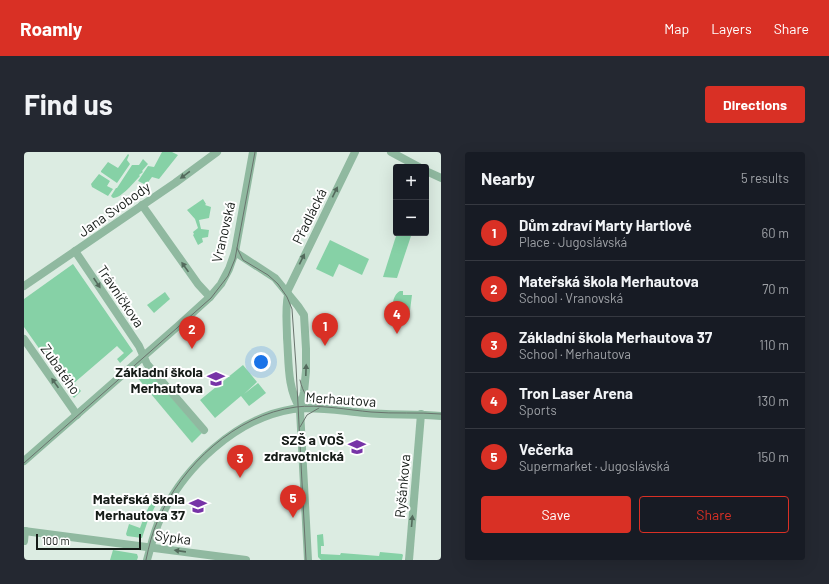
<!DOCTYPE html>
<meta charset="utf-8">
<style>
:root{--surface:#171b24;--page:#242831;--text:#f1f3f6;--muted:#9ea1a6;--line:#363941;--accent:#d93025}
body{margin:0;font-family:Barlow,sans-serif;background:var(--page);color:var(--text)}
.controls{position:absolute;right:12px;top:12px;display:grid;overflow:hidden;border-radius:4px;box-shadow:0 4px 16px #0002}
.controls button{width:36px;height:36px;display:grid;place-items:center;padding:0;border:0;border-bottom:1px solid var(--line);background:var(--surface);color:var(--text);font:20px sans-serif}
.scale{position:absolute;left:12px;bottom:10px;width:105px;box-sizing:border-box;padding-left:4px;border:2px solid #161c18;border-top:0;font-size:11px;line-height:14px;white-space:nowrap;color:#161c18;-webkit-text-stroke:3px #fff;paint-order:stroke}
.you{position:absolute;left:237px;top:210px;width:14px;height:14px;margin:-10px;border:3px solid #fff;border-radius:50%;background:#1a73e8;box-shadow:0 0 0 6px #1a73e833}
.badge{display:grid;place-items:center;width:26px;height:26px;border-radius:50%;background:var(--accent);color:#fff;font-size:13px;font-weight:700}
.pin{position:absolute;translate:-50% -33px;filter:drop-shadow(0 1px 2px #0008)}
.pin::after{content:'';position:absolute;top:21px;width:14px;height:12px;background:inherit;clip-path:polygon(0 0,100% 0,50% 100%)}
.list{margin:0;padding:0;list-style:none}
h2{display:flex;justify-content:space-between;align-items:center;height:52px;margin:0;padding:0 16px;font-size:17px}
h2 small{font-size:13px;font-weight:400;color:var(--muted)}
.list li{display:grid;grid-template-columns:26px 1fr auto;gap:12px;align-items:center;box-sizing:border-box;height:56px;padding:0 16px;border-top:1px solid var(--line)}
.list b{display:block;font-size:15px;white-space:nowrap}
.list p{margin:0;font-size:13px;white-space:nowrap;color:var(--muted)}
.list em{font-size:13px;font-style:normal;color:var(--muted)}
.actions{display:flex;gap:8px;padding:12px 16px}
.actions a{flex:1;padding:9px 0;border:1px solid var(--accent);border-radius:4px;text-align:center;font-size:14px;color:var(--accent)}
.actions .main{background:var(--accent);color:#fff}
.map{position:relative;flex:none;width:417px;height:408px;overflow:hidden;border-radius:4px}
header{display:flex;align-items:center;gap:24px;box-sizing:border-box;height:56px;padding:0 20px;background:var(--accent);color:#fff}
header strong{font-size:19px}
nav{display:flex;gap:22px;margin-inline-start:auto;font-size:14px}
.intro{display:flex;align-items:center;justify-content:space-between;box-sizing:border-box;height:96px;padding:0 24px}
h1{margin:0;font-size:28px}
.button{padding:10px 18px;border-radius:4px;background:var(--accent);color:#fff;font-size:14px;font-weight:700}
main{display:flex;gap:24px;padding:0 24px}
aside{flex:1;background:var(--surface);border-radius:4px;box-shadow:0 4px 16px #0002}
.map>svg:first-child{display:block}
</style>
<header>
<strong>Roamly</strong>
<nav><a>Map</a><a>Layers</a><a>Share</a></nav>
</header>
<div class="intro"><h1>Find us</h1><a class="button">Directions</a></div>
<main>
<div class="map">
<svg width="417" height="408" viewBox="0 0 417 408">
<rect width="100%" height="100%" fill="#dcece2"/>
<!-- green -->
<g fill="#86d1a6">
<polygon points="138,0 148,0 154,3 135,27 128,25 122,33 114,29 124,14 130,15"/>
<polygon points="104,2 105,3 103,8 106,12 93,31 77,20 77,19 84,10 94,16"/>
<path d="M 119,7 L 124,12 L 118,19 L 119,20 L 115,23 L 116,24 C 110,30 98,46 89,46 L 87,44 L 92,36 L 93,36 L 108,13 L 115,13 Z"/>
<polygon points="75,22 86,29 83,34 89,37 84,44 68,35 67,32"/>
<polygon points="179,47 182,52 181,53 187,55 185,66 175,68 177,77 185,78 184,85 178,86 179,90 174,93 169,83 170,82 169,80 174,76 171,67 163,58"/>
<polygon points="373,81 388,81 373,126 359,125"/>
<polygon points="306,88 345,107 338,123 315,112 309,125 292,117"/>
<polygon points="49,112 109,199 96,211 93,207 100,201 93,194 50,231 57,239 50,246 0,175 0,147"/>
<path d="M 376,139 L 379,139 L 379,143 L 388,143 L 385,166 L 368,164 C 369,156 367,144 376,139 Z"/>
<polygon points="141,140 146,147 130,161 123,153"/>
<polygon points="219,213 233,230 220,242 234,231 242,241 225,254 217,244 191,266 176,248"/>
<polygon points="122,216 178,281 168,291 112,224"/>
<path d="M 133,341 L 137,343 L 124,368 L 118,386 L 103,384 L 102,382 L 105,372 L 116,376 C 121,362 125,353 133,341 Z"/>
<polygon points="299,382 300,394 297,394 297,402 316,403 317,401 355,404 356,400 378,402 379,403 378,408 297,408 294,405 293,383"/>
<polygon points="89,398 113,402 114,405 113,408 86,408"/>
</g>
<g fill="none" stroke-linecap="round" stroke-linejoin="round">
<!-- minor -->
<g stroke="#90b9a0" stroke-width="8">
<polyline points="367,0 395,15"/>
<polyline points="402,19 417,26"/>
<polyline points="118,53 174,132 186,145"/>
<polyline points="51,99 115,194 123,212 180,278"/>
<polyline points="211,100 251,126 274,154 280,163 282,197 282,219 280,240 276,258 284,408"/>
<polyline points="0,134 151,31 193,0"/>
<polyline points="263,140 331,0"/>
<path d="M 264,143 C 261,157 263,172 263,186 C 265,210 263,236 276,256"/>
<polyline points="0,187 53,263"/>
<polyline points="0,309 154,174 186,145 197,132 205,117 211,100 229,0"/>
<polyline points="0,379 222,408"/>
<polyline points="0,389 1,379"/>
<path d="M 123,408 C 127,394 130,380 136,367 C 159,316 212,266 269,257 C 291,254 318,259 341,261 C 366,263 392,262 417,264"/>
<polyline points="385,408 397,262"/>
</g>
<!-- tram -->
<g stroke="#69736d" stroke-width="1">
<polyline points="213,96 219,108 244,123 254,132 263,145 268,157 272,214 282,408"/>
<path d="M 276,228 C 279,241 284,249 296,254"/>
<polyline points="276,275 283,263 295,256"/>
<polyline points="0,311 187,146 204,124 211,107 231,0"/>
<path d="M 122,408 C 125,394 128,381 134,368 C 158,313 211,263 272,255 C 293,252 325,258 347,260 C 371,262 394,260 417,262"/>
</g>
</g>
<!-- one-way arrows -->
<defs><path id="oneway-solid" d="M-6-.8H1V-3.2L6.5 0L1 3.2V.8H-6Z"/></defs>
<g fill="#536a5c">
<use href="#oneway-solid" transform="translate(161 23) rotate(144)"/>
<use href="#oneway-solid" transform="translate(311 40) rotate(-64)"/>
<use href="#oneway-solid" transform="translate(278 107) rotate(-64)"/>
<use href="#oneway-solid" transform="translate(161 115) rotate(-125)"/>
<use href="#oneway-solid" transform="translate(73 131) rotate(56)"/>
<use href="#oneway-solid" transform="translate(282 218) rotate(-88)"/>
<use href="#oneway-solid" transform="translate(31 231) rotate(-125)"/>
<use href="#oneway-solid" transform="translate(388 369) rotate(-85)"/>
<use href="#oneway-solid" transform="translate(156 399) rotate(-172)"/>
</g>
<!-- icons -->
<defs>
<g id="school-bare" transform="scale(1.38)"><path d="M0-5L7-2L0 1L-7-2ZM-4 1L0 2.5L4 1V4Q0 6-4 4Z" fill="#7733a7" stroke="#fff" stroke-width="2.5" paint-order="stroke"/></g>
<g id="university-bare" transform="scale(1.38)"><path d="M0-5L7-2L0 1L-7-2ZM-4 1L0 2.5L4 1V4Q0 6-4 4Z" fill="#7733a7" stroke="#fff" stroke-width="2.5" paint-order="stroke"/></g>
</defs>
<g fill-rule="evenodd">
<use href="#school-bare" x="192" y="227"/>
<use href="#university-bare" x="333" y="295"/>
<use href="#school-bare" x="174" y="354"/>
</g>
<g text-anchor="middle" dominant-baseline="central" stroke-width="4" stroke-linejoin="round" paint-order="stroke">
<!-- street labels -->
<g font-size="14" fill="#161c18" stroke="#fff">
<text transform="translate(90 57) rotate(-35)">Jana Svobody</text>
<text transform="translate(285 64) rotate(-64)">Přadlácká</text>
<text transform="translate(199 80) rotate(-77)">Vranovská</text>
<text transform="translate(97 144) rotate(56)">Trávníčkova</text>
<text transform="translate(37 217) rotate(55)">Zubatého</text>
<text transform="translate(317 247) rotate(4)">Merhautova</text>
<text transform="translate(378 334) rotate(-85)">Ryšánkova</text>
<text transform="translate(149 385) rotate(8)">Sýpka</text>
</g>
<!-- poi labels -->
<g font-size="14" font-weight="bold" fill="#161c18" stroke="#fff" text-anchor="end">
<text x="179" y="219">Základní škola<tspan x="179" dy="16">Merhautova</tspan></text>
<text x="320" y="287">SZŠ a VOŠ<tspan x="320" dy="16">zdravotnická</tspan></text>
<text x="161" y="346">Mateřská škola<tspan x="161" dy="16">Merhautova 37</tspan></text>
</g>
</g>
</svg>
<div class="controls">
<button>+</button>
<button>−</button>
</div>
<div class="scale">100 m</div>
<div class="you"></div>
<div class="pin badge" style="left:301px;top:194px">1</div>
<div class="pin badge" style="left:168px;top:197px">2</div>
<div class="pin badge" style="left:216px;top:326px">3</div>
<div class="pin badge" style="left:373px;top:182px">4</div>
<div class="pin badge" style="left:269px;top:366px">5</div>
</div>
<aside>
<h2>Nearby<small>5 results</small></h2>
<ul class="list">
<li><span class="badge">1</span><div><b>Dům zdraví Marty Hartlové</b><p>Place · Jugoslávská</p></div><em>60 m</em></li>
<li><span class="badge">2</span><div><b>Mateřská škola Merhautova</b><p>School · Vranovská</p></div><em>70 m</em></li>
<li><span class="badge">3</span><div><b>Základní škola Merhautova 37</b><p>School · Merhautova</p></div><em>110 m</em></li>
<li><span class="badge">4</span><div><b>Tron Laser Arena</b><p>Sports</p></div><em>130 m</em></li>
<li><span class="badge">5</span><div><b>Večerka</b><p>Supermarket · Jugoslávská</p></div><em>150 m</em></li>
</ul>
<div class="actions"><a class="main">Save</a><a>Share</a></div>
</aside>
</main>
